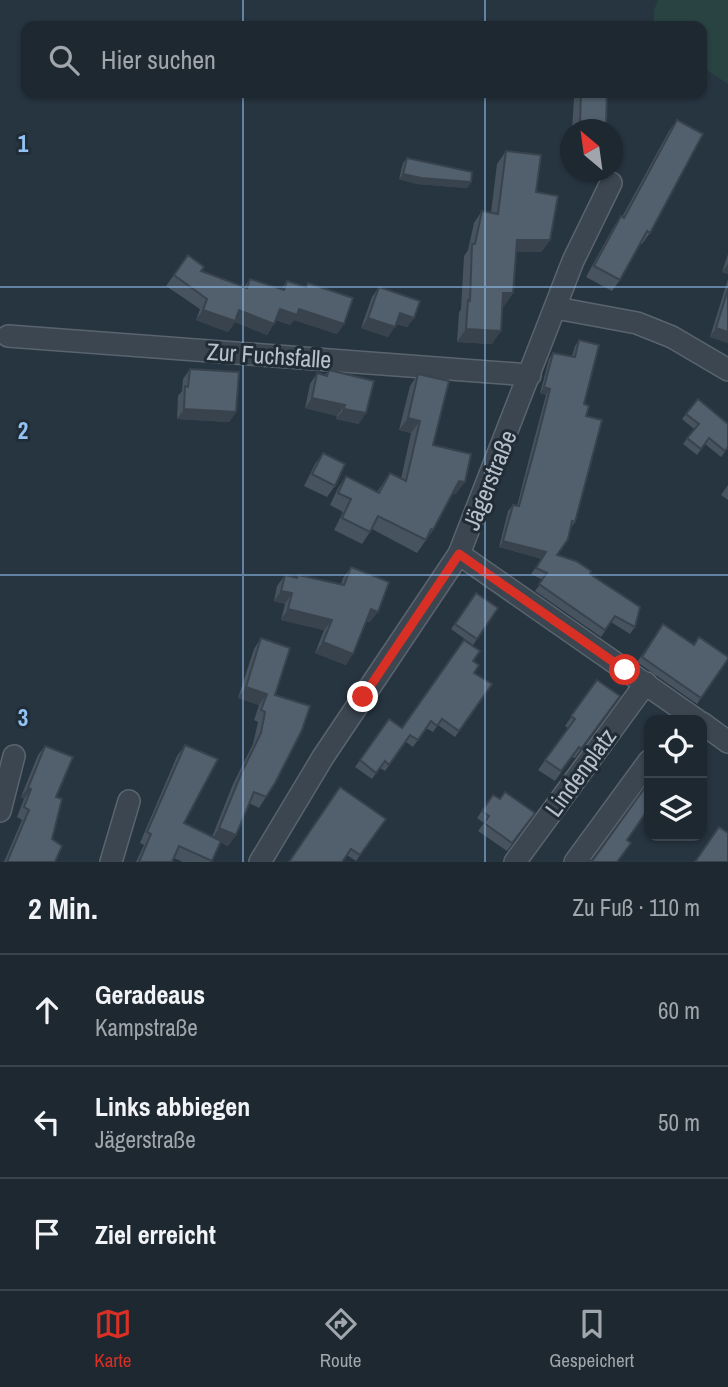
<!DOCTYPE html>
<html lang="de">
<meta charset="utf-8">
<style>
:root{--surface:#1d2831;--page:#2a343d;--text:#f1f3f6;--muted:#a0a6ab;--line:#3b444d;--accent:#d93025}
body{margin:0;font-family:"Archivo Narrow",sans-serif;background:var(--page);color:var(--text)}
.controls{position:absolute;right:21px;bottom:21px;display:grid;overflow:hidden;border-radius:14px;box-shadow:0 2px 5px #0004}
.controls button{width:63px;height:63px;display:grid;place-items:center;padding:0;border:0;border-bottom:2px solid var(--line);background:var(--surface);color:var(--text);font:35px sans-serif}
.compass{position:absolute;left:560px;top:119px;width:63px;height:63px;border-radius:50%;background:var(--surface);box-shadow:0 2px 5px #0004;rotate:331deg}
.stop{position:absolute;width:21px;height:21px;margin:-16px;border:5px solid #d93025;border-radius:50%;background:#fff}
.stop.end{background:#d93025;border-color:#fff;box-shadow:0 2px 7px #0008}
.list{margin:0;padding:0;list-style:none}
h2{display:flex;justify-content:space-between;align-items:center;height:91px;margin:0;padding:0 28px;font-size:30px}
h2 small{font-size:23px;font-weight:400;color:var(--muted)}
.list li{display:grid;grid-template-columns:46px 1fr auto;gap:21px;align-items:center;box-sizing:border-box;height:112px;padding:0 28px;border-top:2px solid var(--line)}
.list b{display:block;font-size:26px;white-space:nowrap}
.list p{margin:0;font-size:23px;white-space:nowrap;color:var(--muted)}
.list em{font-size:23px;font-style:normal;color:var(--muted)}
.icon{flex:none;width:38px;height:38px;fill:none;stroke:currentColor;stroke-width:2;stroke-linecap:round;stroke-linejoin:round}
.map{position:relative;flex:none;width:728px;height:862px;overflow:hidden}
.search{position:absolute;background:var(--surface);box-shadow:0 2px 5px #0004;left:21px;right:21px;top:21px;height:77px;display:flex;align-items:center;gap:18px;box-sizing:border-box;padding:0 24px;border-radius:14px;color:var(--muted);font-size:26px}
.sheet{height:427px;background:var(--surface)}
nav{display:flex;justify-content:space-around;align-items:center;box-sizing:border-box;height:98px;border-top:2px solid var(--line);background:var(--surface);font-size:19px;color:var(--muted)}
nav a{display:grid;justify-items:center;gap:4px}
nav .on{color:var(--accent)}
.map>svg:first-child{display:block}
</style>
<div class="map">
<svg width="728" height="862" viewBox="0 0 728 862">
<rect width="100%" height="100%" fill="#273541"/>
<!-- green -->
<polygon fill="#294242" points="658,0 728,0 728,84 702,67 702,26 654,26 654,10"/>
<g fill="none" stroke-linecap="round" stroke-linejoin="round">
<!-- minor casing -->
<g stroke="#59646e" stroke-width="24">
<g id="minor">
<polyline points="556,308 637,323 672,337 728,370"/>
<polyline points="8,336 530,375"/>
<polyline points="459,554 697,720"/>
<polyline points="702,723 728,742"/>
<polyline points="0,811 14,756"/>
<polyline points="111,862 129,801"/>
<polyline points="260,862 323,757 459,554 573,261 611,183"/>
<polyline points="515,862 646,683"/>
<polyline points="575,862 649,761"/>
</g>
</g>
<!-- minor -->
<use href="#minor" stroke="#3b4651" stroke-width="21"/>
</g>
<!-- wall -->
<g fill="#47535f">
<polygon points="577,93 607,93 603,130 572,130 574,98"/>
<polygon points="677,120 650,233 642,244 640,243 620,280 612,291 586,277 613,228 621,216 622,217 669,131"/>
<polygon points="506,151 536,192 550,240 541,252 516,252 513,293 504,306 503,306 492,344 457,342 459,313 461,309 464,256 468,250 474,223 482,211 491,213 497,164"/>
<polygon points="407,158 471,182 467,188 417,184 399,179 403,163"/>
<polygon points="728,254 728,274 722,272"/>
<polygon points="188,255 201,271 244,287 250,279 281,289 287,281 305,287 308,283 344,324 337,334 294,320 290,325 276,320 267,335 235,322 228,332 196,320 200,309 166,286"/>
<polygon points="728,279 728,343 710,337"/>
<polygon points="379,287 414,318 407,327 396,324 388,337 361,328 372,297"/>
<polygon points="579,340 584,404 586,416 575,522 570,529 557,555 590,574 635,627 630,634 611,622 601,637 535,591 543,580 531,574 542,559 499,547 508,511 513,505 517,506 530,455 546,395 540,393 549,359 553,353 572,356 575,346"/>
<polygon points="190,369 236,412 229,422 177,419 178,396 182,391 183,379"/>
<polygon points="329,370 359,424 336,419 337,416 305,408 310,384 317,373 325,375"/>
<polygon points="418,374 433,445 456,494 452,493 433,530 417,553 372,529 362,544 334,530 343,512 330,505 338,488 346,476 377,492 390,473 401,479 411,433 399,430 410,386"/>
<polygon points="698,399 728,448 721,457 705,444 697,455 683,444 694,429 682,419"/>
<polygon points="323,453 335,486 327,497 304,486 315,464"/>
<polygon points="728,485 728,500 721,495"/>
<polygon points="351,567 370,622 366,621 346,665 315,653 324,630 281,620 285,604 274,601 277,586 285,575 296,578 298,575 341,584 343,578"/>
<polygon points="476,593 498,608 473,645 451,629"/>
<polygon points="663,624 693,645 728,659 697,704 637,662"/>
<polygon points="261,638 275,695 275,783 259,808 249,803 236,835 228,846 220,842 211,862 183,862 174,858 172,862 136,862 144,845 140,843 177,756 185,745 184,823 212,837 233,784 253,744 258,722 254,720 259,705 238,698 254,649"/>
<polygon points="473,661 474,673 492,684 455,737 438,725 433,732 426,728 413,747 406,742 385,771 380,768 372,779 355,767 389,719 402,728"/>
<polygon points="597,680 620,696 575,758 572,757 555,781 538,770 568,728 565,726"/>
<polygon points="45,746 56,797 52,839 55,862 4,862 22,820 17,817 24,799 21,797 38,755"/>
<polygon points="493,795 500,799 535,813 507,851 478,831 484,823 477,818"/>
<polygon points="386,819 356,861 347,855 289,862"/>
</g>
<!-- shaded-wall -->
<g fill="#39434d">
<polygon points="580,123 606,125 603,130 575,130"/>
<polygon points="403,174 471,182 467,188 417,184 399,179"/>
<polygon points="517,240 550,240 541,252 509,252"/>
<polygon points="728,264 728,274 722,272"/>
<polygon points="503,293 513,293 504,306 495,305"/>
<polygon points="280,309 299,309 344,324 337,334 294,320 290,325 273,319"/>
<polygon points="203,310 239,310 274,324 267,335 235,322 228,332 196,320"/>
<polygon points="400,313 414,318 407,327 393,323"/>
<polygon points="368,318 395,327 388,337 361,328"/>
<polygon points="716,328 728,332 728,343 710,337"/>
<polygon points="466,329 501,331 492,344 457,342"/>
<polygon points="544,387 550,389 546,395 540,393"/>
<polygon points="312,398 345,405 337,416 305,408"/>
<polygon points="184,409 236,412 229,422 177,419"/>
<polygon points="344,409 366,413 359,424 336,419"/>
<polygon points="408,418 420,421 411,433 399,430"/>
<polygon points="459,481 465,482 456,494 450,493"/>
<polygon points="503,541 546,552 542,559 499,547"/>
<polygon points="281,591 292,593 285,604 274,601"/>
<polygon points="288,609 332,620 324,630 281,620"/>
<polygon points="371,609 378,612 370,622 363,620"/>
<polygon points="323,642 353,654 346,665 315,653"/>
<polygon points="246,687 267,694 259,705 238,698"/>
<polygon points="28,788 31,789 24,799 21,797"/>
<polygon points="219,828 236,835 228,846 212,839"/>
</g>
<!-- building -->
<g fill="#52606e" stroke="#39434d" stroke-width="2">
<polygon points="581,93 607,93 606,125 580,123"/>
<polygon points="677,120 703,134 650,233 647,231 620,280 594,266 621,216 624,218"/>
<polygon points="506,151 541,155 536,192 558,196 550,240 517,240 513,293 503,293 501,331 466,329 468,300 470,301 472,244 475,244 482,211 498,214"/>
<polygon points="407,158 472,172 471,182 421,178 403,174"/>
<polygon points="188,255 204,267 201,271 247,288 250,279 284,290 287,281 306,287 308,283 353,298 344,324 299,309 297,315 280,309 274,324 239,310 235,321 203,310 207,299 174,275"/>
<polygon points="379,287 420,301 414,318 400,313 395,327 368,318"/>
<polygon points="728,289 728,332 716,328"/>
<polygon points="579,340 599,345 584,404 589,406 586,416 602,420 575,522 572,521 568,539 557,555 576,561 591,571 590,574 640,607 635,627 615,616 605,630 539,584 547,573 536,568 546,552 503,541 513,505 519,506 535,448 550,389 544,387 553,353 575,357"/>
<polygon points="190,369 239,372 236,412 184,409 185,386 188,387"/>
<polygon points="329,370 374,381 366,413 344,409 345,405 312,398 317,373 327,376"/>
<polygon points="418,374 449,381 433,445 471,454 465,482 459,481 433,530 431,529 426,540 378,516 370,532 342,518 351,499 338,493 346,476 379,493 390,473 406,481 420,421 408,418"/>
<polygon points="698,399 728,424 728,447 725,451 709,438 701,449 687,438 699,424 686,414"/>
<polygon points="323,453 345,464 335,486 312,474"/>
<polygon points="351,567 389,582 378,612 371,609 353,654 323,642 332,620 288,609 292,593 281,591 285,575 297,578 298,575 344,585"/>
<polygon points="476,593 498,608 477,639 455,624"/>
<polygon points="663,624 694,645 699,637 728,657 728,659 701,698 642,657"/>
<polygon points="261,638 290,648 275,695 310,706 302,730 275,783 266,797 254,792 236,835 219,828 241,774 261,733 265,712 261,710 267,694 246,687"/>
<polygon points="464,640 480,651 473,661 479,665 474,673 492,684 459,731 442,719 437,726 431,721 418,740 410,735 389,765 385,761 376,773 360,760 389,719 402,728"/>
<polygon points="597,680 620,696 581,749 579,747 561,771 545,760 575,719 571,716"/>
<polygon points="185,745 218,759 184,823 221,841 212,861 179,846 172,862 139,862 151,834 147,832"/>
<polygon points="45,746 73,757 56,797 62,799 52,839 62,846 55,862 7,862 29,810 24,807 31,789 28,788"/>
<polygon points="649,782 649,808 627,840 631,843 617,862 587,862 593,860"/>
<polygon points="340,787 386,819 360,855 351,849 342,862 289,862"/>
<polygon points="505,792 535,813 512,843 484,823 489,816 482,811 493,795 500,799"/>
<polygon points="719,827 728,833 728,862 695,862"/>
</g>
<g fill="none" stroke-linecap="round" stroke-linejoin="round">
<!-- route -->
<polyline stroke="#d93025" stroke-width="9" points="363,697 459,554 625,670"/>
</g>
<!-- grid -->
<path fill="none" stroke="#93c3f5" stroke-width="2" stroke-opacity="0.55" d="M 243,0 L 243,26M 485,0 L 485,26M 243,93 L 243,862M 485,93 L 485,862M 0,287 L 728,287M 0,575 L 728,575"/>
<g text-anchor="middle" dominant-baseline="central" stroke-width="6" stroke-linejoin="round" paint-order="stroke">
<!-- street labels -->
<g font-size="24" fill="#b8c1cb" stroke="#202c36">
<text transform="translate(269 355) rotate(4)">Zur Fuchsfalle</text>
<text transform="translate(489 480) rotate(-68)">Jägerstraße</text>
<text transform="translate(580 772) rotate(-54)">Lindenplatz</text>
</g>
</g>
<g font-size="23" text-anchor="middle" font-weight="bold" fill="#93c3f5" stroke="#202c36" stroke-width="6" stroke-linejoin="round" paint-order="stroke">
<text x="23" y="152">1</text>
<text x="23" y="439">2</text>
<text x="23" y="726">3</text>
</g>
</svg>
<div class="controls">
<button><svg class="icon" aria-label="locate" viewBox="0 0 24 24"><circle cx="12" cy="12" r="6"/><path d="M12 2v4M12 18v4M2 12h4M18 12h4"/></svg></button>
<button><svg class="icon" aria-label="layers" viewBox="0 0 24 24"><path d="M12 4l9 5-9 5-9-5zM3 14l9 5 9-5"/></svg></button>
</div>
<svg class="compass" viewBox="-18 -18 36 36"><path d="M0-13l5 13h-10z" fill="#e53935"/><path d="M0 13l5-13h-10z" fill="#a0a6ab"/></svg>
<div class="stop" style="left:625px;top:670px"></div>
<div class="stop end" style="left:363px;top:697px"></div>
<div class="search"><svg class="icon" aria-label="search" viewBox="0 0 24 24"><circle cx="10" cy="10" r="6"/><path d="M15 15l6 6"/></svg>Hier suchen</div>
</div>
<section class="sheet">
<h2>2 Min.<small>Zu Fuß · 110 m</small></h2>
<ul class="list">
<li><svg class="icon" aria-label="ahead" viewBox="0 0 24 24"><path d="M12 20V5M6 11l6-6 6 6"/></svg><div><b>Geradeaus</b><p>Kampstraße</p></div><em>60 m</em></li>
<li><svg class="icon" aria-label="left" viewBox="0 0 24 24"><path d="M17 20v-9H6M10 6l-5 5 5 5"/></svg><div><b>Links abbiegen</b><p>Jägerstraße</p></div><em>50 m</em></li>
<li><svg class="icon" aria-label="arrive" viewBox="0 0 24 24"><path d="M6 21V4h12l-3 4 3 4H6"/></svg><div><b>Ziel erreicht</b></div></li>
</ul>
</section>
<nav>
<a class="on"><svg class="icon" aria-label="map" viewBox="0 0 24 24"><path d="M3 6l6-2 6 2 6-2v14l-6 2-6-2-6 2zM9 4v14M15 6v14"/></svg>Karte</a>
<a><svg class="icon" aria-label="directions" viewBox="0 0 24 24"><path d="M12 3l9 9-9 9-9-9zM9 14v-3h6M13 9l2 2-2 2"/></svg>Route</a>
<a><svg class="icon" aria-label="saved" viewBox="0 0 24 24"><path d="M7 4h10v16l-5-4-5 4z"/></svg>Gespeichert</a>
</nav>
